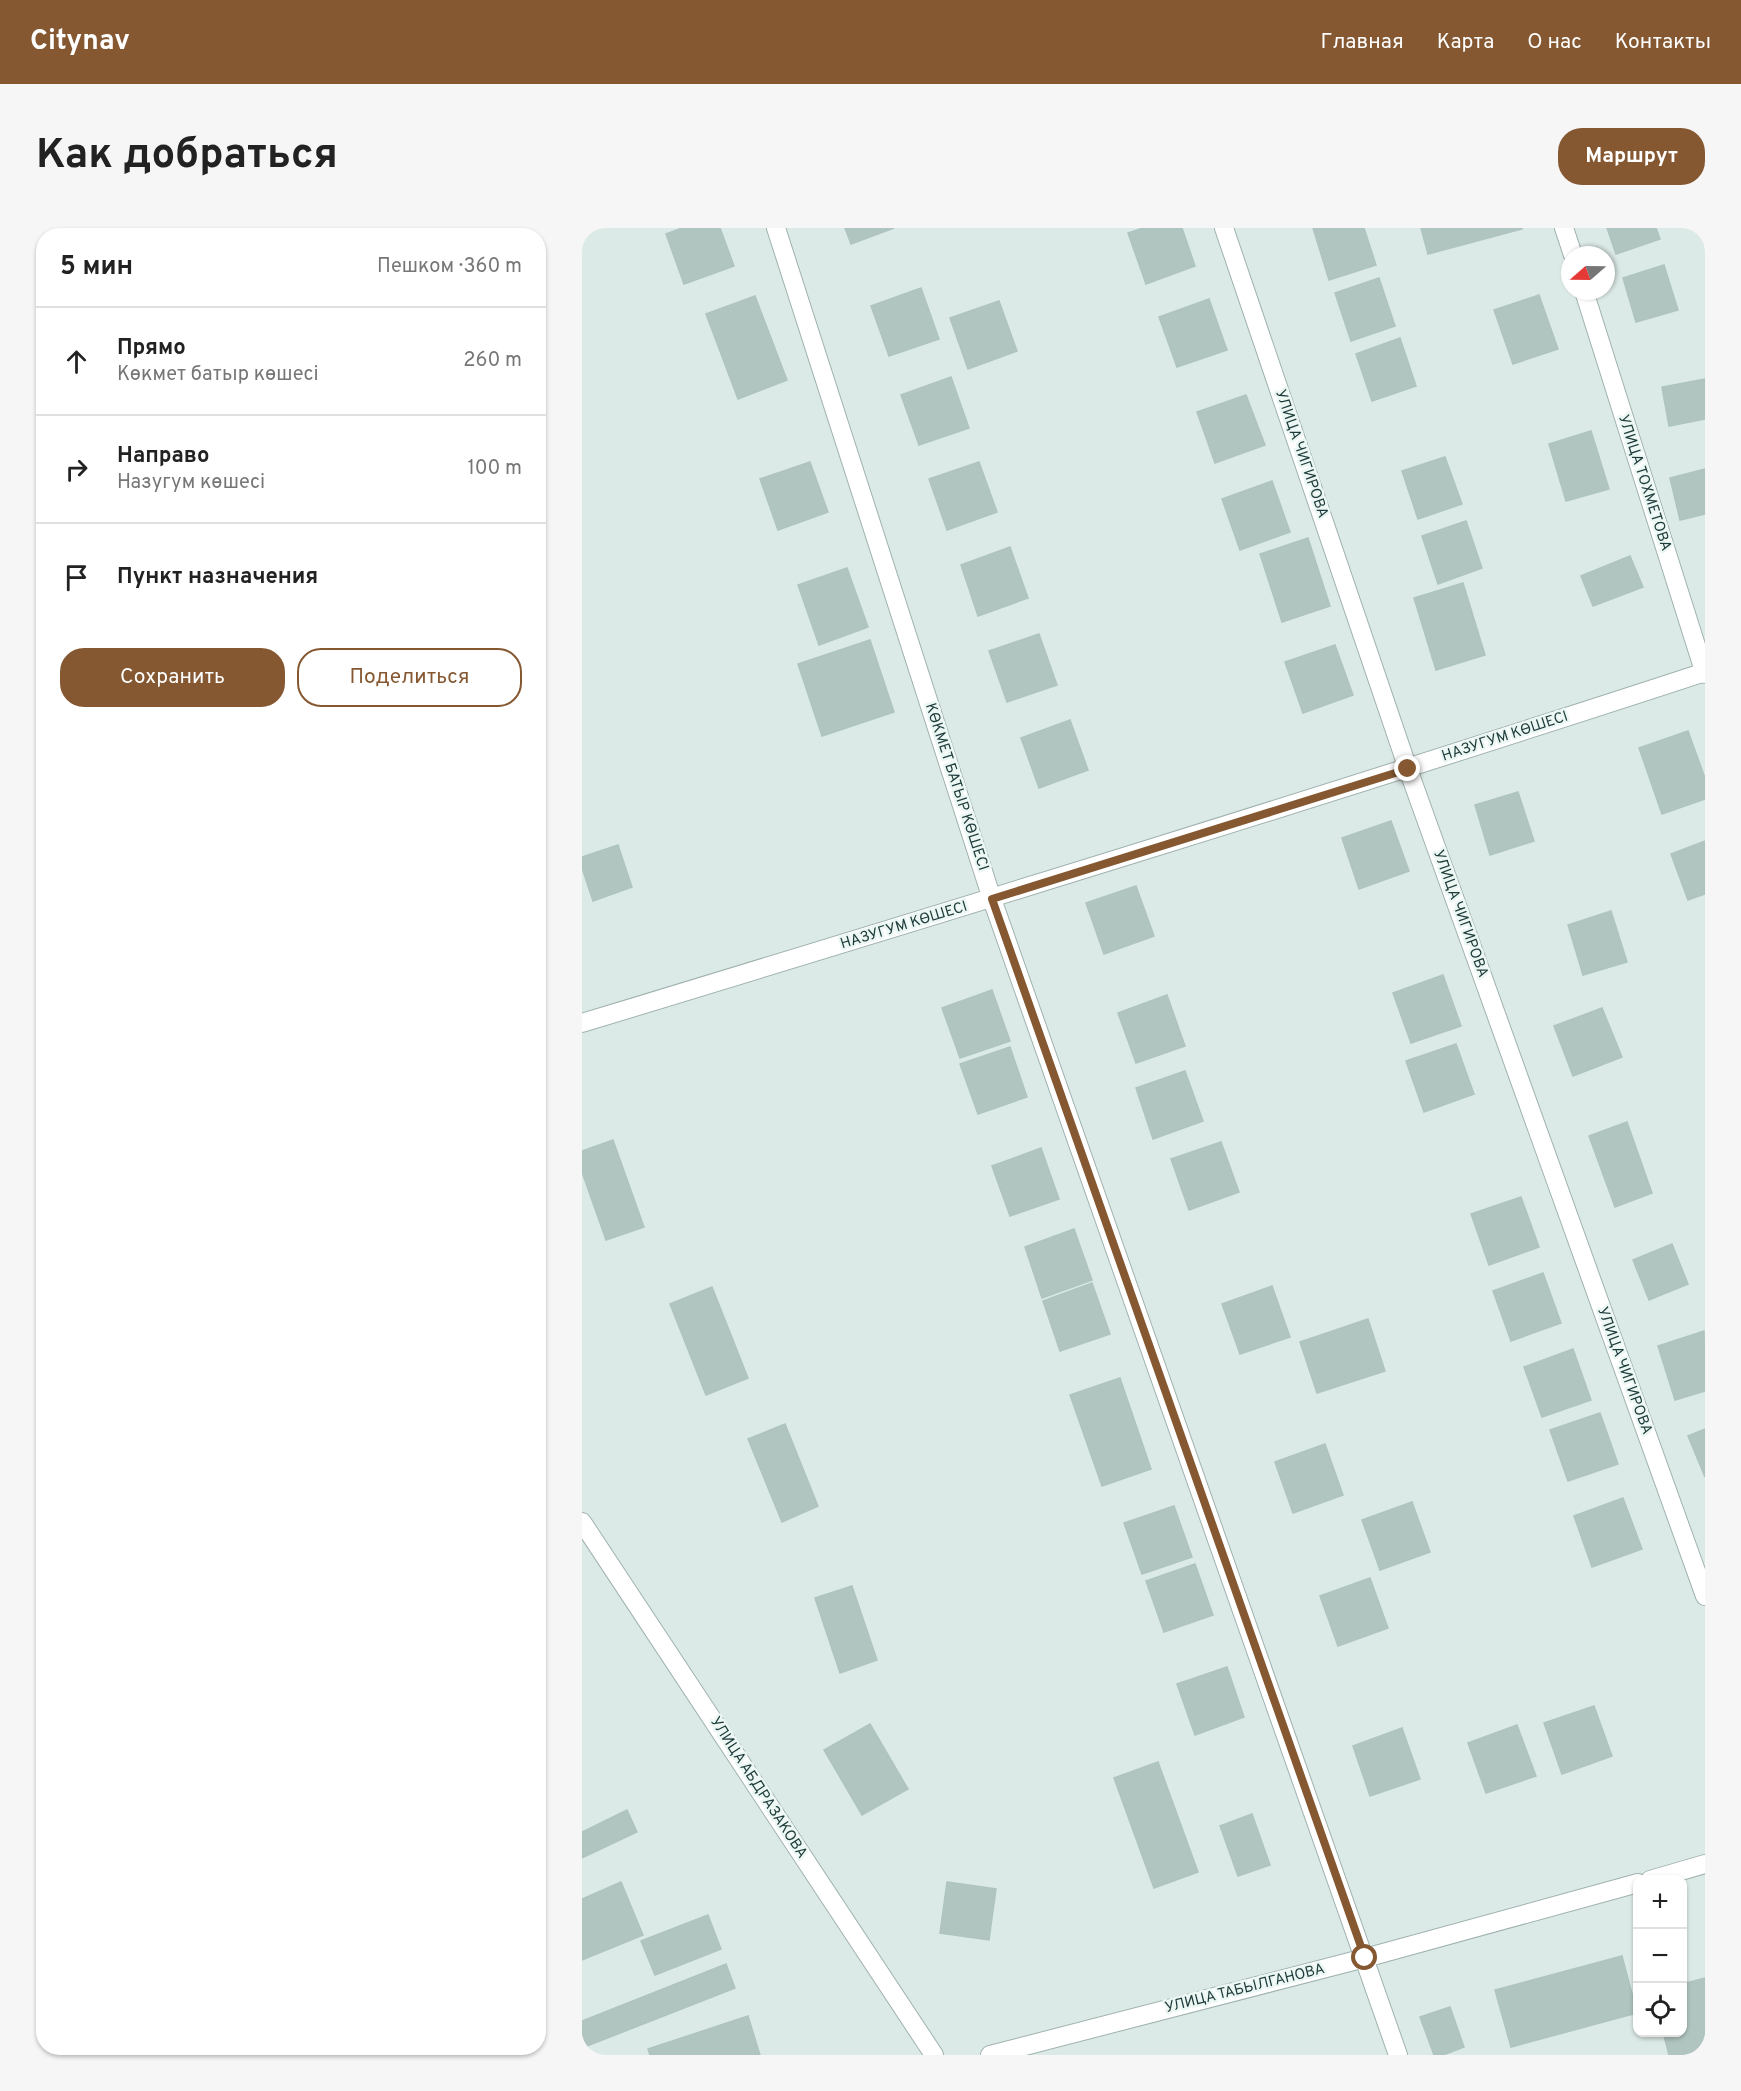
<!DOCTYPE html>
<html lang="ru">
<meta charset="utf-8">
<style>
:root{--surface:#fff;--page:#f6f6f6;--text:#222;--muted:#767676;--line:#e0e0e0;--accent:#855832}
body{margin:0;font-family:Overpass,sans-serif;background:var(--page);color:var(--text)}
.controls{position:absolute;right:18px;bottom:18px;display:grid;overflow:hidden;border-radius:12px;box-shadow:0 2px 4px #0004}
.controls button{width:54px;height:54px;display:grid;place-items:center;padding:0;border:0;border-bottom:2px solid var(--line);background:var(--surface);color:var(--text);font:30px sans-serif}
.compass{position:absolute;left:979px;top:18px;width:54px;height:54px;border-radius:50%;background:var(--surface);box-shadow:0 2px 4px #0004;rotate:250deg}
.stop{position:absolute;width:18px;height:18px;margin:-14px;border:4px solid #855832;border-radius:50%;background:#fff}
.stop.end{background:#855832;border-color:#fff;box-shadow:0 2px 6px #0008}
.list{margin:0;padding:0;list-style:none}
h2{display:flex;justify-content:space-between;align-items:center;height:78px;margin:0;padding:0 24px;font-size:26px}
h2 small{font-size:20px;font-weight:400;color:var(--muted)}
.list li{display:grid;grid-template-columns:39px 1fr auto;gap:18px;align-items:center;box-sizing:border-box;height:108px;padding:0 24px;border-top:2px solid var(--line)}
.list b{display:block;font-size:22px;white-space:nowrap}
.list p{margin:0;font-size:20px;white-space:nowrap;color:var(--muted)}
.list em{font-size:20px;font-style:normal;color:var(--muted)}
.actions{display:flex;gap:12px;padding:18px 24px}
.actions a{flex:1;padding:14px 0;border:2px solid var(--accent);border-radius:24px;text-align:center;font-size:21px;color:var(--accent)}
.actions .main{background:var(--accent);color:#fff}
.icon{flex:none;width:33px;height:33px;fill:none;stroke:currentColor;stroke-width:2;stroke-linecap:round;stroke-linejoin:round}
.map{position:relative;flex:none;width:1123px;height:1827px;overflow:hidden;border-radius:24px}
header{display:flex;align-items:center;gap:36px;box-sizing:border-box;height:84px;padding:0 30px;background:var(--accent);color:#fff}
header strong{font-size:28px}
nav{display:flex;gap:33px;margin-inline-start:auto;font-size:21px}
.intro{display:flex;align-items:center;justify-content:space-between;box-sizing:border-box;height:144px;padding:0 36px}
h1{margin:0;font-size:42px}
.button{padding:15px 27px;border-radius:24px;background:var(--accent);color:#fff;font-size:21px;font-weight:700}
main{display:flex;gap:36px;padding:0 36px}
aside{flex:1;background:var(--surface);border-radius:24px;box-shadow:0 2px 4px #0004}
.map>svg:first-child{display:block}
</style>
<header>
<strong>Citynav</strong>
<nav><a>Главная</a><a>Карта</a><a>О нас</a><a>Контакты</a></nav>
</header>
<div class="intro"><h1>Как добраться</h1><a class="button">Маршрут</a></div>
<main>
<aside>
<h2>5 мин<small>Пешком · 360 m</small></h2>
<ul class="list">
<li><svg class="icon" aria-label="ahead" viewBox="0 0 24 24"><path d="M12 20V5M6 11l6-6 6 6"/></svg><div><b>Прямо</b><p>Көкмет батыр көшесі</p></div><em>260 m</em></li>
<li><svg class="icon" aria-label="right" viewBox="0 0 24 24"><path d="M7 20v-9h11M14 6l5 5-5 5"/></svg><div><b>Направо</b><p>Назугум көшесі</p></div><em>100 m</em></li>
<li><svg class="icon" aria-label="arrive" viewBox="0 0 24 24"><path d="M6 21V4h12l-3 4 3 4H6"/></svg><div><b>Пункт назначения</b></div></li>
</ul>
<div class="actions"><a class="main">Сохранить</a><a>Поделиться</a></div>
</aside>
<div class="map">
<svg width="1123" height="1827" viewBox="0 0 1123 1827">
<rect width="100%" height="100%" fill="#dceae7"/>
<!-- building -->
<g fill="#b1c5c0" stroke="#aec4c0" stroke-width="1.5">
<polygon points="100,0 138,0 152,38 102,56 84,6"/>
<polygon points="263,0 312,0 269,16"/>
<polygon points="561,0 600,0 613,38 564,56 546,5"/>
<polygon points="731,0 782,0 794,37 747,52"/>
<polygon points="839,0 940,0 940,1 846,26"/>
<polygon points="1025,0 1074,0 1078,11 1034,26"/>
<polygon points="1082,37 1096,82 1054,94 1041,50"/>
<polygon points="797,50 813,98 769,113 753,65"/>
<polygon points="339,60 357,111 307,128 289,78"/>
<polygon points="957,67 976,121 931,136 912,82"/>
<polygon points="173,68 205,152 156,171 124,86"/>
<polygon points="627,71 645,122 595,139 577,89"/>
<polygon points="417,73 435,123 386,141 368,90"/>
<polygon points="818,110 834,158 790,173 774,126"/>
<polygon points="369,149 387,200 337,217 319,167"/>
<polygon points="1123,151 1123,191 1087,198 1080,159"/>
<polygon points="664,167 683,217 633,235 615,184"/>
<polygon points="1009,203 1027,261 984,273 967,216"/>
<polygon points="863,229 880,276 836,291 820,243"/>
<polygon points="228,234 246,284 196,302 178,251"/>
<polygon points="397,234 415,284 365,302 347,251"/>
<polygon points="1123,241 1123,286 1098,292 1088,250"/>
<polygon points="690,253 708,304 658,322 640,271"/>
<polygon points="884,293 900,340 856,356 840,308"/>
<polygon points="726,310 748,378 700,394 678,326"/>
<polygon points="428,319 446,370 396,388 379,337"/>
<polygon points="1048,328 1061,359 1011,378 999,348"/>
<polygon points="265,340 286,399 237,417 216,357"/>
<polygon points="881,355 903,427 854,442 832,370"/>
<polygon points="457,406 475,457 425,474 407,423"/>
<polygon points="288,412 312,484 240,508 216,436"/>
<polygon points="753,417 771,467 721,485 703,434"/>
<polygon points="488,492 506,542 457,560 439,510"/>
<polygon points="1106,503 1123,550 1123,571 1080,586 1057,520"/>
<polygon points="936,564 952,613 908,627 893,577"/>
<polygon points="809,593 827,643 777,661 760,610"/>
<polygon points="1123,613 1123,666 1106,672 1089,626"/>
<polygon points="36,617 50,659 11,673 0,640 0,629"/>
<polygon points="554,658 572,708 522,726 504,675"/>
<polygon points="1029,683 1045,734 1001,747 986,697"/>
<polygon points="861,747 879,798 829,815 811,765"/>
<polygon points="410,762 428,813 378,830 360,780"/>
<polygon points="585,767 603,818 554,835 536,785"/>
<polygon points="1020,780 1040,829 991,848 972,798"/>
<polygon points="874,816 892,866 842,884 824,833"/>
<polygon points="428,819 445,869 396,886 378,836"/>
<polygon points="603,843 621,893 571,911 554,860"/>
<polygon points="1045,894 1070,965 1033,979 1007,908"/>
<polygon points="31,912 62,999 24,1012 0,944 0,923"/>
<polygon points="639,914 657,964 607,982 589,931"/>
<polygon points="459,920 477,971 428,988 410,938"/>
<polygon points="939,969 957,1019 907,1037 889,986"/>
<polygon points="492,1001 510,1052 460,1070 443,1019"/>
<polygon points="1090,1016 1106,1056 1067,1072 1051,1032"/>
<polygon points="961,1045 979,1095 929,1113 911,1063"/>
<polygon points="510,1055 528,1106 478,1123 461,1073"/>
<polygon points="690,1058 708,1109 658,1126 640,1076"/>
<polygon points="130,1059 166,1150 124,1167 88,1076"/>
<polygon points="786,1091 803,1143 735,1165 718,1114"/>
<polygon points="1122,1103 1123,1163 1093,1172 1076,1118"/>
<polygon points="991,1121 1009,1172 960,1189 942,1139"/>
<polygon points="538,1150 569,1241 520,1258 488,1167"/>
<polygon points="1018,1185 1036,1236 986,1253 968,1202"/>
<polygon points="203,1196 236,1278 200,1294 166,1211"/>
<polygon points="1123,1201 1123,1249 1106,1208"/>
<polygon points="743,1216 761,1267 711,1285 693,1234"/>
<polygon points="1041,1270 1060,1321 1010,1339 992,1288"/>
<polygon points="830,1274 848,1324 798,1342 780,1292"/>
<polygon points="592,1278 610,1329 560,1346 542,1295"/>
<polygon points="613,1336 631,1387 582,1404 564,1353"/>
<polygon points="788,1350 806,1400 756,1418 738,1368"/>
<polygon points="270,1358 295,1432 258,1445 233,1370"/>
<polygon points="645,1439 662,1489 613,1507 595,1456"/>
<polygon points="1012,1478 1030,1528 980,1546 962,1495"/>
<polygon points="288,1496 326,1561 280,1587 242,1522"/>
<polygon points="935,1497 954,1548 904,1565 886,1515"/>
<polygon points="820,1500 838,1551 788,1568 771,1518"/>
<polygon points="576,1534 616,1644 572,1660 532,1550"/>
<polygon points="45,1582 55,1604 0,1630 0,1604"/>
<polygon points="670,1586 688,1637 656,1648 638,1598"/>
<polygon points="39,1654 61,1707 0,1732 0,1671"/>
<polygon points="365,1654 414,1661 407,1712 358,1705"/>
<polygon points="126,1687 139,1721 73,1747 59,1713"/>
<polygon points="1040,1728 1055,1785 929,1819 913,1762"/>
<polygon points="144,1736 153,1760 0,1820 0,1793"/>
<polygon points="1123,1750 1123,1820 1101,1827 1087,1827 1081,1804 1100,1804 1100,1756"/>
<polygon points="868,1779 882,1819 861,1827 852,1827 838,1789"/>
<polygon points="166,1788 178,1827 68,1827 66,1821"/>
</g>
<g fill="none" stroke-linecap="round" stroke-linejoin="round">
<!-- minor casing -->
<g stroke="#9fb2af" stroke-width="20">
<g id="minor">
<polyline points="194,0 410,671 816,1827"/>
<polyline points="642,0 826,541 1123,1368"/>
<polyline points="982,0 991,27"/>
<polyline points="1002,63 1123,446"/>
<polyline points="0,1294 352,1827"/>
<polyline points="1068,1652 1123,1636"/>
<polyline points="408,1827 783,1730 1056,1655"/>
</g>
</g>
<!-- tertiary casing -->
<g stroke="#9fb2af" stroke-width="20">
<path id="tertiary" d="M 0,795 C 375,681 750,566 1123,444"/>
</g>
<!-- minor -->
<use href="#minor" stroke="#fff" stroke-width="18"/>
<!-- tertiary -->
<use href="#tertiary" stroke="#fff" stroke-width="18"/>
</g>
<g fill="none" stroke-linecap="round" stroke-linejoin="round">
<!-- route -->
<polyline stroke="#855832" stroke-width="8" points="783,1730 410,671 826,541"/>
</g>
<g text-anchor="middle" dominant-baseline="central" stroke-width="5" stroke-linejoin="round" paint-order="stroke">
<!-- street labels -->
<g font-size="15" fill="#1c3a39" stroke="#ecf7f4">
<text transform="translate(719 226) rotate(71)">УЛИЦА ЧИГИРОВА</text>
<text transform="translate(1062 255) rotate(72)">УЛИЦА ТОХМЕТОВА</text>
<text transform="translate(923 509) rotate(-18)">НАЗУГУМ КӨШЕСІ</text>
<text transform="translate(374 559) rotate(72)">КӨКМЕТ БАТЫР КӨШЕСІ</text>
<text transform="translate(878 686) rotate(70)">УЛИЦА ЧИГИРОВА</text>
<text transform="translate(322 698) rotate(-17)">НАЗУГУМ КӨШЕСІ</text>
<text transform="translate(1042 1143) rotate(70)">УЛИЦА ЧИГИРОВА</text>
<text transform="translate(176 1560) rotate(57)">УЛИЦА АБДРАЗАКОВА</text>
<text transform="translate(663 1761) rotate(-14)">УЛИЦА ТАБЫЛГАНОВА</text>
</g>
</g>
</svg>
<div class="controls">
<button>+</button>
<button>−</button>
<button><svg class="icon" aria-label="locate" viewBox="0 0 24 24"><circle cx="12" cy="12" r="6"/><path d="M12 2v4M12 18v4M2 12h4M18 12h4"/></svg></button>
</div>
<svg class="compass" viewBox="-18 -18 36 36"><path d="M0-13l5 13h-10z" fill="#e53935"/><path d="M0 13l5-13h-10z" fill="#767676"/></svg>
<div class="stop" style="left:783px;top:1730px"></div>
<div class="stop end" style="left:826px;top:541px"></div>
</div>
</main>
